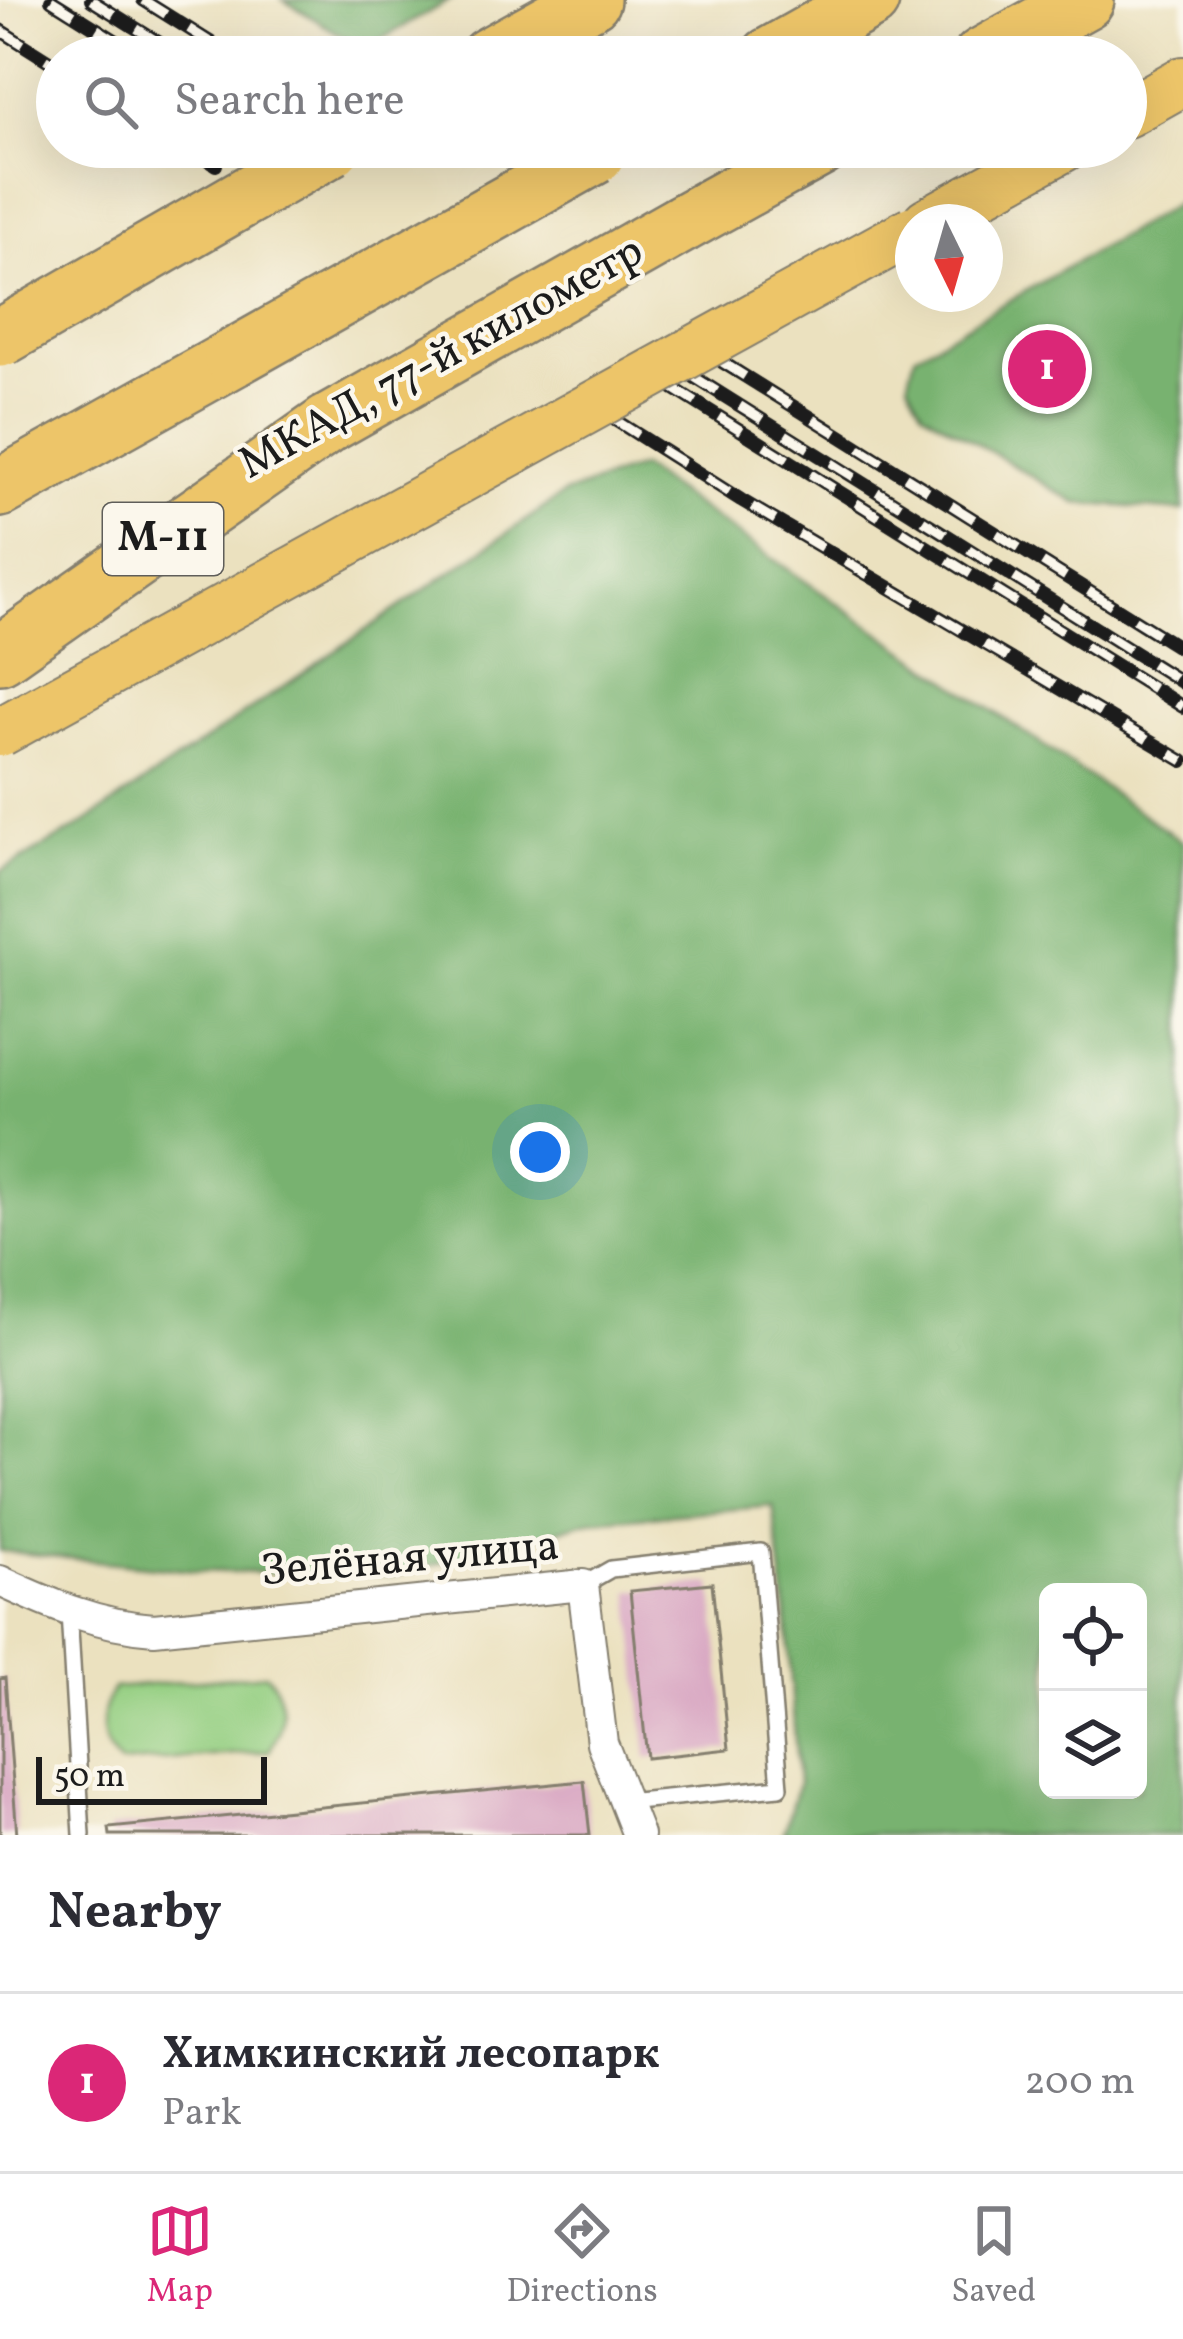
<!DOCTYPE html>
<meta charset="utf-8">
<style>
:root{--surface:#fff;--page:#f7f7f7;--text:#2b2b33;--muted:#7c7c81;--line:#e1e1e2;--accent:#db2777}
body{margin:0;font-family:Vollkorn,serif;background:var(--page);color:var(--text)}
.controls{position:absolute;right:36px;bottom:36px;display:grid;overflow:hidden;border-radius:18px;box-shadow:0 12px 48px #0002}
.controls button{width:108px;height:108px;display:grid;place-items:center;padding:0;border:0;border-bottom:3px solid var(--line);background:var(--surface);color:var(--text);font:60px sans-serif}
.compass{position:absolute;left:895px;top:204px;width:108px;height:108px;border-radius:50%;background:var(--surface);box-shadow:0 12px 48px #0002;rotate:175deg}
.scale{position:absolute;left:36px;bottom:30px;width:231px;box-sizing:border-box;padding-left:12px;border:6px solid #1c1c1c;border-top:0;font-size:33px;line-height:42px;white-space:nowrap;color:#1c1c1c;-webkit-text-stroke:9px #fbf7ec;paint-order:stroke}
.you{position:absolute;left:540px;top:1152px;width:42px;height:42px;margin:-30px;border:9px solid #fff;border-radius:50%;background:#1a73e8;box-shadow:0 0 0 18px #1a73e833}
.badge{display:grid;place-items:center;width:78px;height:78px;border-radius:50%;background:var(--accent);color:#fff;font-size:39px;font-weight:700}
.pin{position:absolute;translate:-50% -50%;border:6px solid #fff;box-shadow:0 3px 12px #0006}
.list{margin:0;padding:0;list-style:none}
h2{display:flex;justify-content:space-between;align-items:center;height:156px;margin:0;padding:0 48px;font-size:51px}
h2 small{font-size:39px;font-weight:400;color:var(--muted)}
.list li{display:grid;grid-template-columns:78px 1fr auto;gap:36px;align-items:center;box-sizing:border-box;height:180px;padding:0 48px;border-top:3px solid var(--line)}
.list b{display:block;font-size:45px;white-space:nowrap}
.list p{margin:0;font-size:39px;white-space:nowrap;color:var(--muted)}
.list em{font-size:39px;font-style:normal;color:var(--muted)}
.icon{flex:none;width:66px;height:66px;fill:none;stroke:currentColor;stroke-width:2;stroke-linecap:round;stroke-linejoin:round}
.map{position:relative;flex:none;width:1183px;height:1835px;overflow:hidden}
.search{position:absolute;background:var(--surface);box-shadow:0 12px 48px #0002;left:36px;right:36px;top:36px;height:132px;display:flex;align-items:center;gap:30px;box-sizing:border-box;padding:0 42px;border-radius:66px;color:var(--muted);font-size:45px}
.sheet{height:336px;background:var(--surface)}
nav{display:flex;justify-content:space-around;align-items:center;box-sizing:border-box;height:168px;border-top:3px solid var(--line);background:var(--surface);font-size:33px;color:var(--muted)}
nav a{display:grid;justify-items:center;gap:6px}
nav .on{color:var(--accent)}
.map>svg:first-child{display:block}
</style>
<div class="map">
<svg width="1183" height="1835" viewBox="0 0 1183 1835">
<rect width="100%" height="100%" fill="#fbf7ec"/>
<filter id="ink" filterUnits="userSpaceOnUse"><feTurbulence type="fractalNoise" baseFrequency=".00833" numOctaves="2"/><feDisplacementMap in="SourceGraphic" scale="24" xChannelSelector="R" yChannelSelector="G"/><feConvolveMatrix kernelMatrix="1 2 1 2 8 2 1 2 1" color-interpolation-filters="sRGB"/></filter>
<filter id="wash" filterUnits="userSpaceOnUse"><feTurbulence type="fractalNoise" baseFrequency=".004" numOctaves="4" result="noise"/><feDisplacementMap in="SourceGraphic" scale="48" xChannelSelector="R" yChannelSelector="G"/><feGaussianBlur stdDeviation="2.7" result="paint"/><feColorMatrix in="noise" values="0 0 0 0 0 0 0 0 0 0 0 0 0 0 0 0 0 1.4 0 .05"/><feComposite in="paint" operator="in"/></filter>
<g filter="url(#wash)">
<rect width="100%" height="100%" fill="#ebe1bf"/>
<!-- green -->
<path fill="#95cf82" stroke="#58764f" stroke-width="3" d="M 266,1674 C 287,1698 286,1725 269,1751 L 120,1764 C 97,1742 97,1713 114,1688 Z"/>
<!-- forest -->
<g fill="#78b270" stroke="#4a6746" stroke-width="3" fill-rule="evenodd">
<polygon points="283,0 450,0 364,49"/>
<polygon points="1183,200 1183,511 1076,503 923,411 908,383 915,355"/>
<path d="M 640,467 L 1183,842 L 1183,1835 L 783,1835 L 798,1784 L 786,1608 L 773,1506 L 590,1521 L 394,1576 L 193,1571 L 0,1551 L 0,872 L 85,823 L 564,494 ZM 1138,1592 L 1138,1790 L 1048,1790 L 1048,1592 Z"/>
</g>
<g id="blocks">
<!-- building -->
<g fill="#d9a8c3">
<polygon points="712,1583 729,1749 647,1758 630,1591"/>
<polygon points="5,1678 17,1835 0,1835 0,1679"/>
<polygon points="584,1781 590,1835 110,1835 109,1828"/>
</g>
</g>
</g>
<g filter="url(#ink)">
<use href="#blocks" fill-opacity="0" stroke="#847e6e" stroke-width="3"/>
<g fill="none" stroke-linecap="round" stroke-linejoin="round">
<!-- lane casing -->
<g stroke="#847e6e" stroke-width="20">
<g id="lane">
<polyline points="583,1585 611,1569 761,1552 780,1787 625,1802"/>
<polyline points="69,1612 82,1835"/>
</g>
</g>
<!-- street casing -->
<g stroke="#847e6e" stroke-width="34">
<path id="street" d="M 0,1581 C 52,1605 97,1625 154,1629 L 583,1585 L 602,1743 L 638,1835"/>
</g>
<!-- primary casing -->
<g stroke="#847e6e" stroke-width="52">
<g id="primary">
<polyline points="1126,113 1183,81"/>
<polyline points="927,222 1064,147"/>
</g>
</g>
<!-- highway casing -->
<g stroke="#847e6e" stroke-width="62">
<g id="highway">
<polyline points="488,57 591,0"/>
<polyline points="769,57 870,0"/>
<polyline points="982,57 1085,0"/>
<polyline points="683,223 821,147"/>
<polyline points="0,488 233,358"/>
<polyline points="0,655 328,424"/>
</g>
</g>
<!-- lane -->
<use href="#lane" stroke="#fff" stroke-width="15"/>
<!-- street -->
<use href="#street" stroke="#fff" stroke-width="30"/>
<!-- primary -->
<use href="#primary" stroke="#edc569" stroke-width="48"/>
<!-- highway -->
<use href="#highway" stroke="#edc569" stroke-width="57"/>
<!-- rail casing -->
<g stroke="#1c1c1c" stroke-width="14">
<g id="rail">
<polyline points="51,0 142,57"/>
<polyline points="91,0 182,57"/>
<polyline points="143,0 234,57"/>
<polyline points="0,30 57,66"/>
<polyline points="188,147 216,165"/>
<polyline points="722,362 1183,650"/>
<polyline points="694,377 1183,683"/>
<polyline points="673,388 1183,707"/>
<polyline points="615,420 741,500 1183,761"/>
</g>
</g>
<!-- rail -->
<use href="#rail" stroke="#fbf7ec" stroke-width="9" stroke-dasharray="27" stroke-linecap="butt"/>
<!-- primary-bridge casing -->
<g stroke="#847e6e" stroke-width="52" stroke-linecap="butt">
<polyline id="primary-bridge" points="0,732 913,230"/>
</g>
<!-- highway-bridge casing -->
<g stroke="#847e6e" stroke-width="62" stroke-linecap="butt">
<g id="highway-bridge">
<polyline points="0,338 332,147"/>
<polyline points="233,358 595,155"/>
<polyline points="328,424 683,223"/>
</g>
</g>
<!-- primary-bridge -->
<use href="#primary-bridge" stroke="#edc569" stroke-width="48"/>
<!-- highway-bridge -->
<use href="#highway-bridge" stroke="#edc569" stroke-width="57"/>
</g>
</g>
<g text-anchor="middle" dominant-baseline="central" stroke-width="9" stroke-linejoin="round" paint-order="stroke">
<!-- shield labels -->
<rect fill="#fbf7ec" stroke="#5f5e5a" stroke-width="3" x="103" y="503" width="120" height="72" rx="9"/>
<g font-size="42" font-weight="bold" fill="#1c1c1c">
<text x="163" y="539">М-11</text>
</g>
<!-- street labels -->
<g font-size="45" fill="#1c1c1c" stroke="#fbf7ec">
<text transform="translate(442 359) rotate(-29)">МКАД, 77-й километр</text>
<text transform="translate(410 1560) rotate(-5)">Зелёная улица</text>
</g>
</g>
</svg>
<div class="controls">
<button><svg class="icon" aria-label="locate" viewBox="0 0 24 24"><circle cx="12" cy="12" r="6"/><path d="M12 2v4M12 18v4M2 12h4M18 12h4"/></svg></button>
<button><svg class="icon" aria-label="layers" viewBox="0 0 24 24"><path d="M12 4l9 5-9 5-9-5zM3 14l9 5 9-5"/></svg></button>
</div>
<svg class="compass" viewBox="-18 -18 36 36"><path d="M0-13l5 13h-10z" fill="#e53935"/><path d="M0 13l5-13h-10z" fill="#7c7c81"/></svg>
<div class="scale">50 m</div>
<div class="you"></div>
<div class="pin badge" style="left:1047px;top:369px">1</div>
<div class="search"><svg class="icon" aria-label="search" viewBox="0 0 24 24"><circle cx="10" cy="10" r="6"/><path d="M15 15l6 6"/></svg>Search here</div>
</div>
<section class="sheet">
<h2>Nearby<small></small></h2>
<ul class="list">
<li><span class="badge">1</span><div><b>Химкинский лесопарк</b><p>Park</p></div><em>200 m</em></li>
</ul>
</section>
<nav>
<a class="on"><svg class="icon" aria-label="map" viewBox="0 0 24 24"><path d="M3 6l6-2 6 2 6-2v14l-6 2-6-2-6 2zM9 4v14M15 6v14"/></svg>Map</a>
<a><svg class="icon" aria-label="directions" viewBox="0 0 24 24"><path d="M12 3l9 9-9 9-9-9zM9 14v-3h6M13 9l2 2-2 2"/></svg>Directions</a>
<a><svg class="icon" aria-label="saved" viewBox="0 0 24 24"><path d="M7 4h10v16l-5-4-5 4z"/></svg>Saved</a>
</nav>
